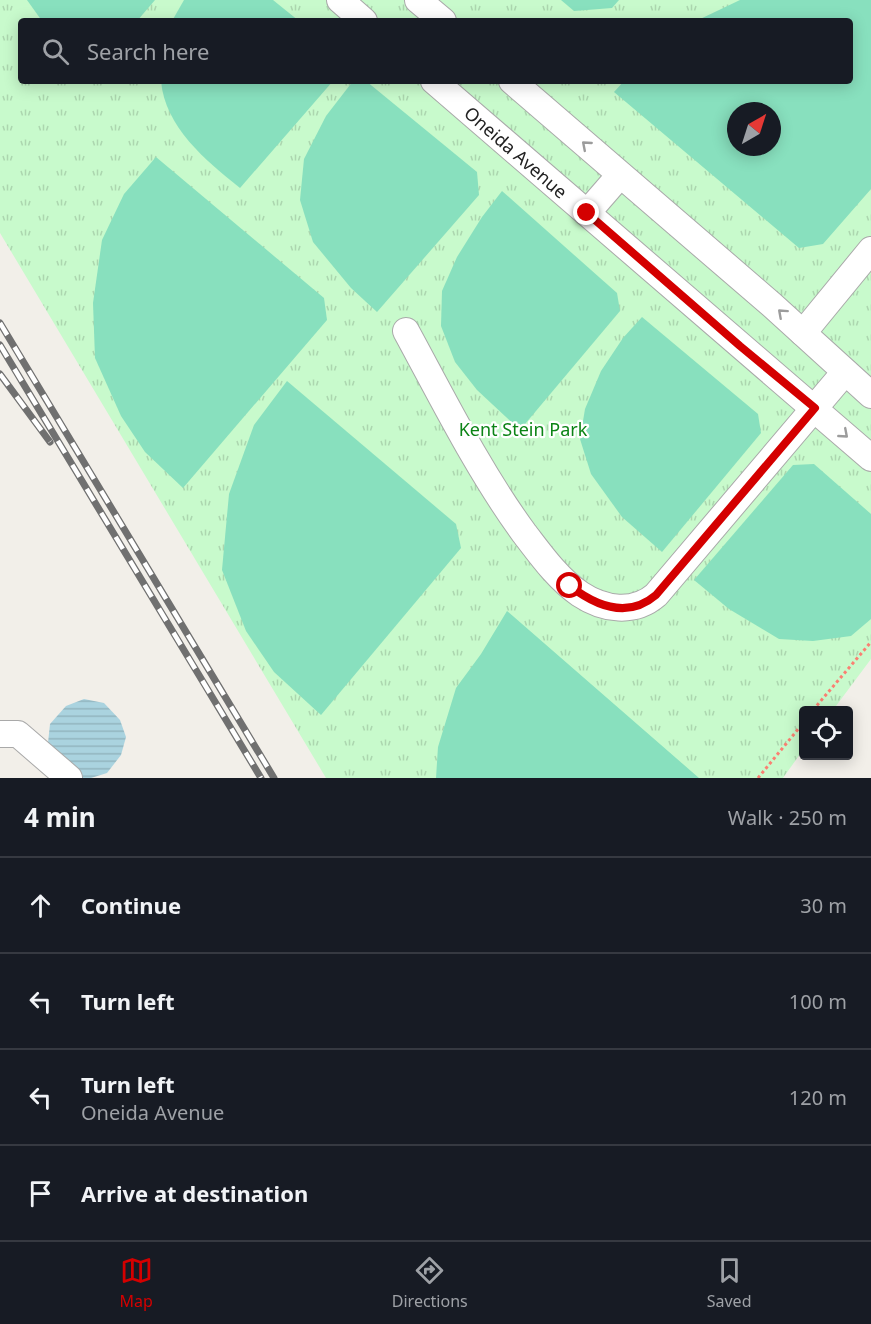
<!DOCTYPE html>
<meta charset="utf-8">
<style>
:root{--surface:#171b24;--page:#20242c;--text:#f1f3f6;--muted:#9ea1a6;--line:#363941;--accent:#d40000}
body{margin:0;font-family:"Noto Sans",sans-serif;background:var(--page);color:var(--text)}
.controls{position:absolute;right:18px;bottom:18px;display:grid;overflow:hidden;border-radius:6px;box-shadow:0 3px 15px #0003}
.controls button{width:54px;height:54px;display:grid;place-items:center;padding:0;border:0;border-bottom:2px solid var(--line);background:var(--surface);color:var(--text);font:30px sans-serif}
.compass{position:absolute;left:727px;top:102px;width:54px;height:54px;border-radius:50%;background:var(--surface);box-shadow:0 3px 15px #0003;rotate:39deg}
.stop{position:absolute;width:18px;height:18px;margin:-14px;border:4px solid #d40000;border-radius:50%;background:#fff}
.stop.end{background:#d40000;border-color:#fff;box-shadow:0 2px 6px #0008}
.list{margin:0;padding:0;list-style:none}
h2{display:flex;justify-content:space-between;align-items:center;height:78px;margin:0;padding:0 24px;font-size:26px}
h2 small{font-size:20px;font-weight:400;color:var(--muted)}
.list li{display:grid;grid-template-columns:39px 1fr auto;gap:18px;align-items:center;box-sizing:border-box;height:96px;padding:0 24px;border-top:2px solid var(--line)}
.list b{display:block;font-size:22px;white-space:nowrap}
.list p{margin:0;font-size:20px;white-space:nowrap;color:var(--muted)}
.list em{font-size:20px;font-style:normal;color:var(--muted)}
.icon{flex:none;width:33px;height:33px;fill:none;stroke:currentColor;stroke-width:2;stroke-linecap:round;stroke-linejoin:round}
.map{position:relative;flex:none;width:871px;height:778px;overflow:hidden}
.search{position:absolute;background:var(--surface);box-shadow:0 3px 15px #0003;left:18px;right:18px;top:18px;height:66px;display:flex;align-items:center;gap:15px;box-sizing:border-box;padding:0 21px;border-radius:6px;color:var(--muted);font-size:22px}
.sheet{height:462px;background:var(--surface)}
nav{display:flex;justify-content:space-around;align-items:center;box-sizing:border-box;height:84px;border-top:2px solid var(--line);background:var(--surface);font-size:16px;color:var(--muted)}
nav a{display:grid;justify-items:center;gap:3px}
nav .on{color:var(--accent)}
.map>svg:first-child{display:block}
</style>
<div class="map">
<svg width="871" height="778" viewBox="0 0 871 778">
<defs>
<pattern id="park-tufts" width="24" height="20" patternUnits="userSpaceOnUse" patternTransform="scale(1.5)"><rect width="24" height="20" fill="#c8facc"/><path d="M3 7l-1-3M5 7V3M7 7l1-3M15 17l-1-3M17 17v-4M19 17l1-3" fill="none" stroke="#acd6af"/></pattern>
<pattern id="water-rules" width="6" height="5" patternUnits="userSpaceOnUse" patternTransform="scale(1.5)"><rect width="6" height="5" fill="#aad3df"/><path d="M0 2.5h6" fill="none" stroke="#92b5bf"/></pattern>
</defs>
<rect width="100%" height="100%" fill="#f2efe9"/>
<!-- park -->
<path fill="url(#park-tufts)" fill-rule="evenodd" d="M 0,0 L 871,0 L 871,659 L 833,710 L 804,710 L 803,750 L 783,778 L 326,778 L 0,233 ZM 21,21 L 850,21 L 850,81 L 21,81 ZM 736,111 L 772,111 L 772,147 L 736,147 Z"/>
<!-- pitch -->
<g fill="#88e0be" fill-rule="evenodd">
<polygon points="27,0 155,0 137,21 42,21"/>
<polygon points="184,0 273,0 299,21 172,21"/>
<polygon points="561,0 619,0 612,8 574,11"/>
<path d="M 740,0 L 871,0 L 871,189 L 823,244 L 799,248 L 614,92 L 624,81 L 850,81 L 850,21 L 696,21 ZM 736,111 L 772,111 L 772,147 L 736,147 Z"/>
<path d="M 161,81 L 333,81 L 240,188 C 206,161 165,127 161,81 Z"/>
<polygon points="353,81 366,81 477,172 479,195 377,312 351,288 313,242 300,200 304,159 326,116"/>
<polygon points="156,157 324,298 327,320 183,488 145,452 121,416 95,358 93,303 102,240 124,194"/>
<polygon points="502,191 617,293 620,311 520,430 477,390 455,362 441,326 442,291 457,257 482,217"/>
<polygon points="642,317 758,414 761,433 662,552 622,517 591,474 580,439 585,409 601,371 623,338"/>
<polygon points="287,381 456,524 461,548 321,715 274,672 246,631 222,570 229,494 254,425"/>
<polygon points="814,464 871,514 871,619 851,636 813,641 779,639 729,609 694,580 793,465"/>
<polygon points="507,611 699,778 436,778 438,747 456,688 481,654"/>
</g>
<!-- water -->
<polygon fill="url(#water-rules)" points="84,699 104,703 120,720 126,737 121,755 107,773 91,778 79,778 56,764 48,743 50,724 66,706"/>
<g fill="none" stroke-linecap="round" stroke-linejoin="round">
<!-- minor casing -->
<g stroke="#a9a9a9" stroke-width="28">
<g id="minor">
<polyline points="340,0 364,21"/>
<polyline points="418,0 443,21"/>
<polyline points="434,81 871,458"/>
<polyline points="512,81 772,305 871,395"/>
<polyline points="587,213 620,175"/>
<path d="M 406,331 C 443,399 478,470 524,533 C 541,555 557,578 580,594 C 604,610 634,614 656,595 L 845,372"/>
<polyline points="803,333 871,250"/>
<polyline points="0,734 18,734 69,778"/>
</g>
</g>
<!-- path -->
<g stroke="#fa8072" stroke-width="3" stroke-dasharray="3 3" stroke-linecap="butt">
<polyline points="813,710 871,642"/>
<polyline points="758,778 804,722"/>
</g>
<!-- minor -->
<use href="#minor" stroke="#fff" stroke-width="26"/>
<!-- rail casing -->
<g stroke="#707070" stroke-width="7">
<g id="rail">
<polyline points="0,323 274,778"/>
<polyline points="0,345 261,778"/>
<polyline points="0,374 50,442"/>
</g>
</g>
<!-- rail -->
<use href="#rail" stroke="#fff" stroke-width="4.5" stroke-dasharray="14" stroke-linecap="butt"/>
</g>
<!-- one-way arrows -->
<defs><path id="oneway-chevron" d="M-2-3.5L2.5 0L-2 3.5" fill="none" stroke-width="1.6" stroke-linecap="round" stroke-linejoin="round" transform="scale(1.5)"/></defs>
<g stroke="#9c9c9c">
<use href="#oneway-chevron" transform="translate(586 145) rotate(-139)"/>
<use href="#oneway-chevron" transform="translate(782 313) rotate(-138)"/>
<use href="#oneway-chevron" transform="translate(844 434) rotate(41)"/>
</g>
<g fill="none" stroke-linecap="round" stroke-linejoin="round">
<!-- route -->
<path stroke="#d40000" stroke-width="8" d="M 570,586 C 596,606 628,619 656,595 L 815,408 L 740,346 L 587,213"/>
</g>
<g text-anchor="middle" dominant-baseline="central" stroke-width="4.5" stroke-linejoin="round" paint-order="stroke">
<!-- street labels -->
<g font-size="18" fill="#222" stroke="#fff">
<text transform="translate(516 152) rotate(41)">Oneida Avenue</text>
</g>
<!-- park labels -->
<g font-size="18" fill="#0c8416" stroke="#fff">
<text x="523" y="429">Kent Stein Park</text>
</g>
</g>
</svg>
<div class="controls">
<button><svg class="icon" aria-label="locate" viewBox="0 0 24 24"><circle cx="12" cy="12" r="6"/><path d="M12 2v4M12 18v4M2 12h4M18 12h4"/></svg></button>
</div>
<svg class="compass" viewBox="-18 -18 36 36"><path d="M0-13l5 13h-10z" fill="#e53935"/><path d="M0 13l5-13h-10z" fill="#9ea1a6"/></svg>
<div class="stop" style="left:570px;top:586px"></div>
<div class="stop end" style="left:587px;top:213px"></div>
<div class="search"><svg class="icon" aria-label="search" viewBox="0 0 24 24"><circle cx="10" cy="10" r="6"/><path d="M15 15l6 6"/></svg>Search here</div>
</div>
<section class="sheet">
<h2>4 min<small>Walk · 250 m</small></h2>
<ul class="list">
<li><svg class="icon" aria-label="ahead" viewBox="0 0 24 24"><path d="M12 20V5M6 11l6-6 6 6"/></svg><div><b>Continue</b></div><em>30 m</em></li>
<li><svg class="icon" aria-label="left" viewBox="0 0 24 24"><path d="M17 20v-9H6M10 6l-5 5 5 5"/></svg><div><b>Turn left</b></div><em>100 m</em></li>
<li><svg class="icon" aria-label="left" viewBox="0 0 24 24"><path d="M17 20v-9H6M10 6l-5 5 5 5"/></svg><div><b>Turn left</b><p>Oneida Avenue</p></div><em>120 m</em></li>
<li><svg class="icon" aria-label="arrive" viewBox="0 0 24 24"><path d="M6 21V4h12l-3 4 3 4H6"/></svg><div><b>Arrive at destination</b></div></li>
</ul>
</section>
<nav>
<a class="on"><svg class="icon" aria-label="map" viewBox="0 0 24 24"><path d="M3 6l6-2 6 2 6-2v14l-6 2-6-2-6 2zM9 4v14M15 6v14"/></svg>Map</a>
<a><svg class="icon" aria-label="directions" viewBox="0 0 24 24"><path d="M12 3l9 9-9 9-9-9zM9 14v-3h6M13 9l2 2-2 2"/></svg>Directions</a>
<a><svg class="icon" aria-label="saved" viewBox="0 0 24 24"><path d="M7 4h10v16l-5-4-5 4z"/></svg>Saved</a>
</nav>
